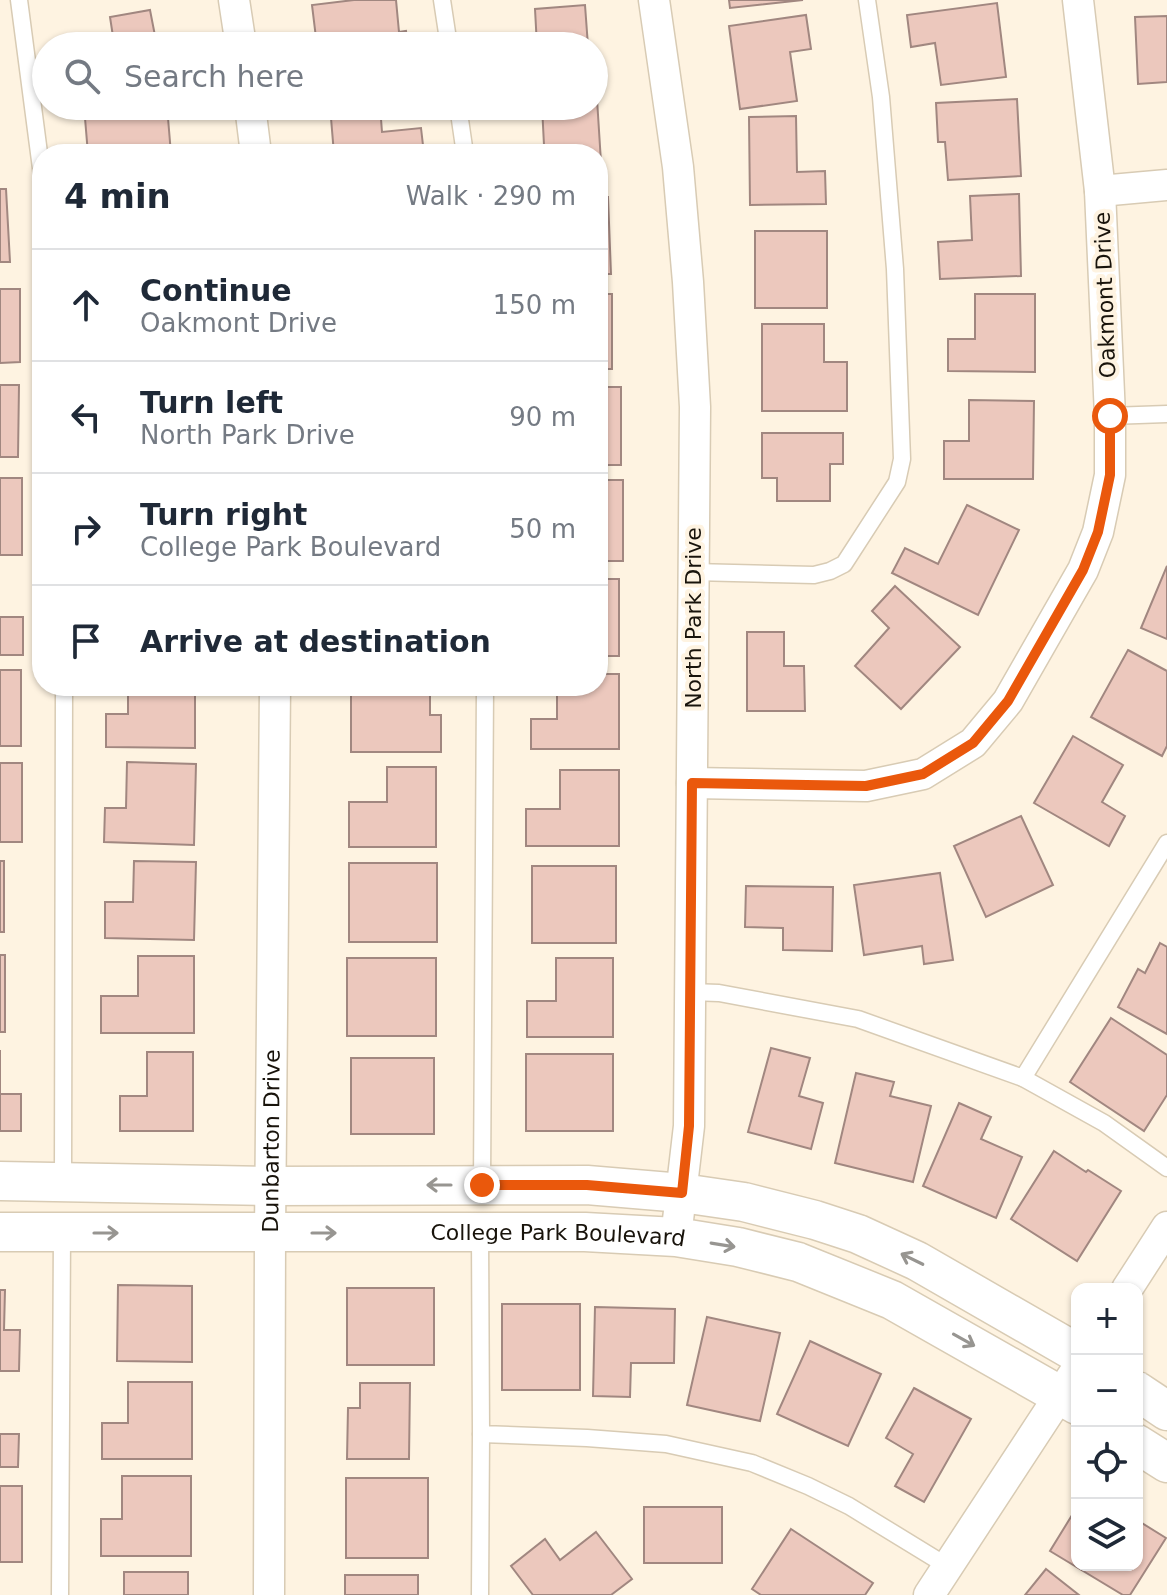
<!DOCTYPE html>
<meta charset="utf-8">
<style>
:root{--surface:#fff;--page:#f6f6f7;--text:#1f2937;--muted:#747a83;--line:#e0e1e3}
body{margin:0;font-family:"DejaVu Sans",sans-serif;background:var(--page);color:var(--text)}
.controls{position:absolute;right:24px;bottom:24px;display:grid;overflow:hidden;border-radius:16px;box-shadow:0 2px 6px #0004}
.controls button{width:72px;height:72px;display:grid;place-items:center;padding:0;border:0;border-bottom:2px solid var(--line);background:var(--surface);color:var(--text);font:40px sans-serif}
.stop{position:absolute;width:24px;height:24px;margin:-18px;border:6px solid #ea580c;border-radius:50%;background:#fff}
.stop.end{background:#ea580c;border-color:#fff;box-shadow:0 2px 8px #0008}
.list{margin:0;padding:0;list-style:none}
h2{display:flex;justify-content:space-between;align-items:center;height:104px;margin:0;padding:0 32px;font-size:34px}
h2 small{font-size:26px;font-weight:400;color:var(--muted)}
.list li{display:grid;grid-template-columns:52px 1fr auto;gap:24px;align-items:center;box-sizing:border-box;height:112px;padding:0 32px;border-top:2px solid var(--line)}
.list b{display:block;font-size:30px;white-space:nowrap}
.list p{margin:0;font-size:26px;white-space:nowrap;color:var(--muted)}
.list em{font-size:26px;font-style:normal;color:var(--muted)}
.icon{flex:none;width:44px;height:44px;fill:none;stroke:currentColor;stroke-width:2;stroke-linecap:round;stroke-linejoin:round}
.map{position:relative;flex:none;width:1167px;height:1595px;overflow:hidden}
.search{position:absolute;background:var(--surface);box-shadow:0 2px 6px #0004;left:32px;top:32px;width:576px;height:88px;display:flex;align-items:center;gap:20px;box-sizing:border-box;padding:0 28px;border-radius:44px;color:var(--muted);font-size:30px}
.panel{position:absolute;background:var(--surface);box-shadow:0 2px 6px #0004;left:32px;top:144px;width:576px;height:552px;border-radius:32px}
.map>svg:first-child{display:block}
</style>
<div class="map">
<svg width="1167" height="1595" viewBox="0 0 1167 1595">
<rect width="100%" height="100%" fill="#fef3e1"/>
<!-- building -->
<g fill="#ecc8bd" stroke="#a18780" stroke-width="2">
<polygon points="354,0 396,0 399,32 406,31 408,46 317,46 312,5"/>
<polygon points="729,0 803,0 730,8"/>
<polygon points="997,3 1006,77 941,85 935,43 911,47 907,15"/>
<polygon points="585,5 588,46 537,46 535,9"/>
<polygon points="150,10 157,46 100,46 114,43 110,17"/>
<polygon points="806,15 811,49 790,52 797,101 740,109 729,26"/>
<polygon points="1167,16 1167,82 1138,84 1135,17"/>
<polygon points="597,99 602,178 598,178 598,154 515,154 514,146 544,145 542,106 594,106 594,100"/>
<polygon points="1017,99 1021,176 948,180 945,142 938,142 936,103"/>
<polygon points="84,106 167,106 171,154 88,154"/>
<polygon points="330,106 380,106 382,132 421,128 424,154 334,154"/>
<polygon points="796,116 797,172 825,171 826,204 750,205 749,117"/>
<polygon points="0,189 6,189 10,262 0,262"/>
<polygon points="1019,194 1021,276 940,279 938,242 972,240 970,196"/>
<polygon points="598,197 608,197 611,274 598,274"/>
<rect x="755" y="231" width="72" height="77"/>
<polygon points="0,289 20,289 20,362 0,363"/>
<rect x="598" y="294" width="14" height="75"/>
<polygon points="975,294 1035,294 1035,372 948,371 948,339 975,339"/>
<polygon points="762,324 824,324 824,362 847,362 847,411 762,411"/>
<polygon points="0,385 19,385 18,457 0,457"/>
<rect x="598" y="387" width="23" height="78"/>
<polygon points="969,400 1034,401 1033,479 944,479 944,441 969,441"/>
<polygon points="762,433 843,433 843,464 830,464 830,501 777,501 777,478 762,478"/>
<rect x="0" y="478" width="22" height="77"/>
<rect x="598" y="480" width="25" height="81"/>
<polygon points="967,505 1019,530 978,615 892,573 905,548 938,564"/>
<polygon points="1167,566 1167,639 1141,628"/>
<rect x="598" y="579" width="21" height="77"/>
<polygon points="895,586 960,647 901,709 855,666 889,628 872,611"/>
<rect x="0" y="617" width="23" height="38"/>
<polygon points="747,632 784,632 784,666 804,666 805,711 747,711"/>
<polygon points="1128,650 1167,671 1167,746 1162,756 1091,717"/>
<rect x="0" y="670" width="21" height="76"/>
<polygon points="598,674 619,674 619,749 531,749 531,719 557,719 557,686 598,686"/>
<polygon points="128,686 195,686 195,748 106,747 106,714 128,714"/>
<polygon points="351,686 430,686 430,715 441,715 441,752 351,752"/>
<polygon points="1073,736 1123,765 1102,802 1125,816 1109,846 1034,803"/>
<polygon points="127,762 196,764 194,845 104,842 105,808 126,808"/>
<rect x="0" y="763" width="22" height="79"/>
<polygon points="387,767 436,767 436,847 349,847 349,802 387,802"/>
<polygon points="560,770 619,770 619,846 526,846 526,809 560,809"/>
<polygon points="1021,816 1053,885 986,917 954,846"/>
<rect x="0" y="861" width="4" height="71"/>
<polygon points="134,861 196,862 194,940 105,938 105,902 133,902"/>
<rect x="349" y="863" width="88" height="79"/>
<rect x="532" y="866" width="84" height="77"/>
<polygon points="940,873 953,960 924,964 922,946 864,955 854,885"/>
<polygon points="746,886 833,887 832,951 783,950 783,928 745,927"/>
<polygon points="1160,943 1167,947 1167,1034 1118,1007 1138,969 1145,973"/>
<rect x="0" y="955" width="5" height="77"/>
<polygon points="138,956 194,956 194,1033 101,1033 101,996 138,996"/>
<rect x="347" y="958" width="89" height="78"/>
<polygon points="556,958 613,958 613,1037 527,1037 527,1001 556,1001"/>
<polygon points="1111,1018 1167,1055 1167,1095 1144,1131 1070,1082"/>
<polygon points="771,1048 810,1058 799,1096 823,1103 811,1149 748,1132"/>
<polygon points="0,1050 0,1094 21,1094 21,1131 0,1131"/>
<polygon points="147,1052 193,1052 193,1131 120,1131 120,1096 147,1096"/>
<rect x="526" y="1054" width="87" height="77"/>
<rect x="351" y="1058" width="83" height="76"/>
<polygon points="856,1073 894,1082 890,1096 931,1106 913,1182 835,1163"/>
<polygon points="959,1103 991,1117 981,1139 1022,1157 996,1218 923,1186"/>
<polygon points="1054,1151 1086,1172 1088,1170 1121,1191 1077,1261 1011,1219"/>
<polygon points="118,1285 192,1286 192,1362 117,1361"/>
<rect x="347" y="1288" width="87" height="77"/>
<polygon points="0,1290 5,1290 4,1330 20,1330 19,1371 0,1371"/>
<rect x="502" y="1304" width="78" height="86"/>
<polygon points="595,1307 675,1309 674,1363 631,1363 630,1397 593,1396"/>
<polygon points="707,1317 780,1333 760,1421 687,1405"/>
<polygon points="810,1341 881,1374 848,1446 777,1414"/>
<polygon points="128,1382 192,1382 192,1459 102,1459 102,1423 128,1423"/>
<polygon points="360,1383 410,1383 409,1459 347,1459 348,1408 360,1408"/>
<polygon points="914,1388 971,1419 924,1502 895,1486 913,1454 886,1438"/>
<polygon points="0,1434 19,1434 18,1467 0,1467"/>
<polygon points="122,1476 191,1476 191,1556 101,1556 101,1519 122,1519"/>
<rect x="346" y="1478" width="82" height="80"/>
<rect x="0" y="1486" width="22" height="76"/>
<rect x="644" y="1507" width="78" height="56"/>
<polygon points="1077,1507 1077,1565 1137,1565 1137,1520 1166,1538 1130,1595 1123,1595 1050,1551"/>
<polygon points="791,1529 873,1583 865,1595 761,1595 752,1589"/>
<polygon points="596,1532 632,1579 611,1595 533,1595 511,1566 545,1539 560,1560"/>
<polygon points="1046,1569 1079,1595 1025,1595"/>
<rect x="124" y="1572" width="64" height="23"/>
<rect x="345" y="1575" width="73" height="20"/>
</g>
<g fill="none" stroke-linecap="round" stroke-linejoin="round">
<!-- service casing -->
<g stroke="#d8cbb4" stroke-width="19">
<g id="service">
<polyline points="19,0 42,176"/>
<polyline points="442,0 449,46"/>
<polyline points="458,106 465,154"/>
<polyline points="1110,416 1167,414"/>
<polyline points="693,572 814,575 830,571 844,564 897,482 902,459 895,269 881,97 867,0"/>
<polyline points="690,992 719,993 858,1019 1023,1078 1167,843"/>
<polyline points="1023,1078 1104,1123 1167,1168"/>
<polyline points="63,1182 64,686"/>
<polyline points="482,1185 485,686"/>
<polyline points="480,1233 481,1434 587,1438 666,1444 752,1463 808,1486 849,1506 947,1566"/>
<polyline points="60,1595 62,1232"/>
<polyline points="480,1595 481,1434"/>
</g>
</g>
<!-- minor casing -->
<g stroke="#d8cbb4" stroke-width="33">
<g id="minor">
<polyline points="234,0 241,46"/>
<polyline points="654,0 678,167 688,282 695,407 689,1126 676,1237"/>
<polyline points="250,106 256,154"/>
<polyline points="1100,191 1167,185"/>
<polyline points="692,783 866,786 923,774 973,743 1008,701 1083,570 1098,532 1110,475 1110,416 1100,191 1078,0"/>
<polyline points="1127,1289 1167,1227"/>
<path id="s1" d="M 269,1595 L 270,1233 L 275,686"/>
<polyline points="929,1595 1077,1369"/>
</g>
</g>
<!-- tertiary casing -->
<g stroke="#d8cbb4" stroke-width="41">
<g id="tertiary">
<polyline points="0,1181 270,1186 587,1185 682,1193 744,1202 815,1220 858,1234 917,1261 1077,1353"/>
<path id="s2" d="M 0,1232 L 585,1232 L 676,1237 L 738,1247 L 798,1262 L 892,1300 L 1077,1405"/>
<polyline points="1137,1391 1167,1411"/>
<polyline points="1137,1444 1167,1463"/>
</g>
</g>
<!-- service -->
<use href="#service" stroke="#fff" stroke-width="16"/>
<!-- minor -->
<use href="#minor" stroke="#fff" stroke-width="30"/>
<!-- tertiary -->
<use href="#tertiary" stroke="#fff" stroke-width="38"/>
</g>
<!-- one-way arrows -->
<defs><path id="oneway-shaft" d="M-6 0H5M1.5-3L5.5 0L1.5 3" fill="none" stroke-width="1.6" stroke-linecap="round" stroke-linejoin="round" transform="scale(2)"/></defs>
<g stroke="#979591">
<use href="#oneway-shaft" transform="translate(439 1185) rotate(180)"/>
<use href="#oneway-shaft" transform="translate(106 1233)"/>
<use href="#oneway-shaft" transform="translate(324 1233)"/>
<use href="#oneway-shaft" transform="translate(723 1245) rotate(9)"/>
<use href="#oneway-shaft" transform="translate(912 1259) rotate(-154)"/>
<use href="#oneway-shaft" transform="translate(964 1340) rotate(29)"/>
</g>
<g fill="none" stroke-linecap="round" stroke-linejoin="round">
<!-- route -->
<polyline stroke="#ea580c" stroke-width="10" points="482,1185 587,1185 682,1193 689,1126 692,783 866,786 923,774 973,743 1008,701 1083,570 1098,532 1110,475 1110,416"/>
</g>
<g text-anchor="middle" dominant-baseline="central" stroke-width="8" stroke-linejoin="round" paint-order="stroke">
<!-- street labels -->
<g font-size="22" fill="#18130b" stroke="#fef3e1">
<text transform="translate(1105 295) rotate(-92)">Oakmont Drive</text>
<text transform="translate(693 618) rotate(-90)">North Park Drive</text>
<text stroke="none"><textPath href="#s1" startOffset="454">Dunbarton Drive</textPath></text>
<text stroke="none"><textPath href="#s2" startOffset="558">College Park Boulevard</textPath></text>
</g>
</g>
</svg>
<div class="controls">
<button>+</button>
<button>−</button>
<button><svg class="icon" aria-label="locate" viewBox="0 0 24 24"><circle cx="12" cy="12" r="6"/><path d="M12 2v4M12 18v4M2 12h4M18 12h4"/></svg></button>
<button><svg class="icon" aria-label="layers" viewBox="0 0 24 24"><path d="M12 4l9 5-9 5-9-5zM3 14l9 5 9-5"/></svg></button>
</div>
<div class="stop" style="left:1110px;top:416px"></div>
<div class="stop end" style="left:482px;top:1185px"></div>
<div class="search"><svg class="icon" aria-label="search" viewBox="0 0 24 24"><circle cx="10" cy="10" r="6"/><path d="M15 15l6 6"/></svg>Search here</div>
<section class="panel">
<h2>4 min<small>Walk · 290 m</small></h2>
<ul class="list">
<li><svg class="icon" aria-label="ahead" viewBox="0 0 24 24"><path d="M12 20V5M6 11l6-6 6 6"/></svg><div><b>Continue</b><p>Oakmont Drive</p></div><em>150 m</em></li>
<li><svg class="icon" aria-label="left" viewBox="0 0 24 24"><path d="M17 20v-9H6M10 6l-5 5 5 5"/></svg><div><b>Turn left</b><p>North Park Drive</p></div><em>90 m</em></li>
<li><svg class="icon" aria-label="right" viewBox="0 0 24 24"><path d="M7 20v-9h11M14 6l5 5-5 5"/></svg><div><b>Turn right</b><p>College Park Boulevard</p></div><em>50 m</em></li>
<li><svg class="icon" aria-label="arrive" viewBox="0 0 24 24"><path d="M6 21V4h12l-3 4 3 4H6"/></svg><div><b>Arrive at destination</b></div></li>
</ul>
</section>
</div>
